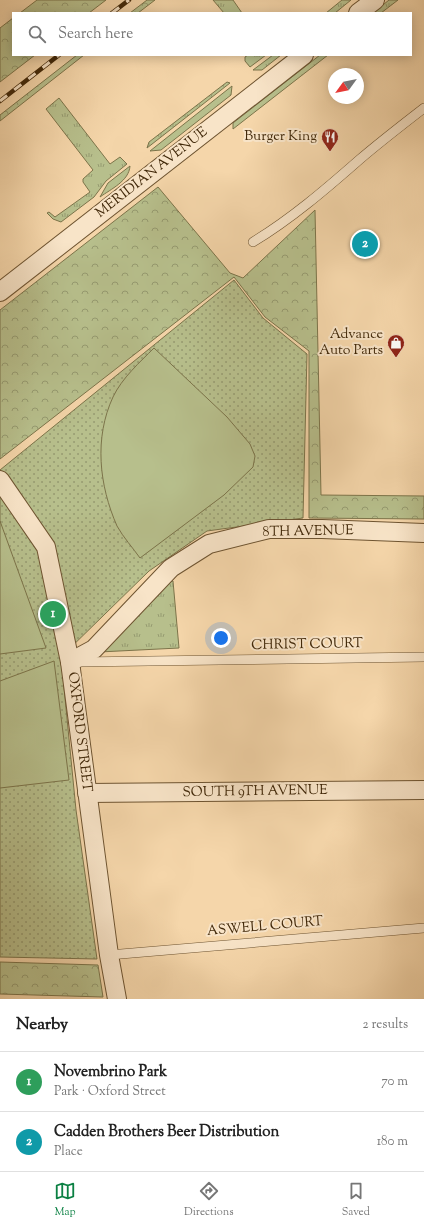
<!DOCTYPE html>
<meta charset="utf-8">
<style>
:root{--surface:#fff;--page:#f2f2f2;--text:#222;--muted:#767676;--line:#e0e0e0;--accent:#0b8043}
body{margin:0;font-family:"Sorts Mill Goudy",serif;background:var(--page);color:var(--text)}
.compass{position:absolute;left:328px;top:68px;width:36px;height:36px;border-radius:50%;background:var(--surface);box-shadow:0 2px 10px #0003;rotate:237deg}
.you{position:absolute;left:221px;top:638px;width:14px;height:14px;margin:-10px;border:3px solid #fff;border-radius:50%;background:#1a73e8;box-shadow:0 0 0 6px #1a73e833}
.badge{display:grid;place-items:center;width:26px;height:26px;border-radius:50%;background:var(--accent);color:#fff;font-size:13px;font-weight:700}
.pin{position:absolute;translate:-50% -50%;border:2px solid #fff;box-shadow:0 1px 4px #0006}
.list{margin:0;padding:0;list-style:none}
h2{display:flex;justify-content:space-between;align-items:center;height:52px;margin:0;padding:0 16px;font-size:17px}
h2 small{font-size:13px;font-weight:400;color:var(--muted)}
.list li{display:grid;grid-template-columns:26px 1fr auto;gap:12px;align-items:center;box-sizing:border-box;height:60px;padding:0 16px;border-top:1px solid var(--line)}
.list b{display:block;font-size:15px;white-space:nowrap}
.list p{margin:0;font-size:13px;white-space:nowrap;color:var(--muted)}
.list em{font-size:13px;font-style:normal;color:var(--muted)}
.icon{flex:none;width:22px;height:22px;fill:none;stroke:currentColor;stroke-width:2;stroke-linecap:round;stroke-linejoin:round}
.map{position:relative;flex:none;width:424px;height:999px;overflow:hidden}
.search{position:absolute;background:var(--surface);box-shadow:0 2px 10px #0003;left:12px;right:12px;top:12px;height:44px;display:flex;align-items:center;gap:10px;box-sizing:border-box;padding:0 14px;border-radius:0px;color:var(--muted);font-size:15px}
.sheet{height:172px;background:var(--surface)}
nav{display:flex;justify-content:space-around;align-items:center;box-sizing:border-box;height:56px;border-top:1px solid var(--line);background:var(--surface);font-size:11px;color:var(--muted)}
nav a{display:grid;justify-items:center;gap:2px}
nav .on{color:var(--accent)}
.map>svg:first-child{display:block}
</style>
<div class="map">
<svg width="424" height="999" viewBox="0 0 424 999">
<defs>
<pattern id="grass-tufts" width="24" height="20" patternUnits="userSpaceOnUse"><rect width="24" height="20" fill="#b7bf8c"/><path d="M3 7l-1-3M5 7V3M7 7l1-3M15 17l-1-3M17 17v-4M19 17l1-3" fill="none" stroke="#969b71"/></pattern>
<pattern id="forest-crowns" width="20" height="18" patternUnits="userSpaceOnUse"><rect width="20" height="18" fill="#b7bf8c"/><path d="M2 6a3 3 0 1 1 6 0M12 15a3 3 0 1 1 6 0" fill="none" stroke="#969b71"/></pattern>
<pattern id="park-dots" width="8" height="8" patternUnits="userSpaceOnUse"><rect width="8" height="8" fill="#b7bf8c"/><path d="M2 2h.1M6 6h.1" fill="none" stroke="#969b71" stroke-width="1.8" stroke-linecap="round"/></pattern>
</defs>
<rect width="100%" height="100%" fill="#f5d6aa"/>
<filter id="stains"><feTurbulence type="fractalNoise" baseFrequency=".005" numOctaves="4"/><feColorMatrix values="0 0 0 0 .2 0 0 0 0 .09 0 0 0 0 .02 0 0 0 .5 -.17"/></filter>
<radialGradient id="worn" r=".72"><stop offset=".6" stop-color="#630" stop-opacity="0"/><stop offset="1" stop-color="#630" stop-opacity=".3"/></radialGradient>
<!-- grass -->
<g fill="url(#grass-tufts)" stroke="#7c744a">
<polygon points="213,0 233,0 242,13 224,13"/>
<polygon points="342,0 351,0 335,13 326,13"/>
<polygon points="389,0 398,0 381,13 373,13"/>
<polygon points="248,55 266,55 250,67 245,61 245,57"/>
<polygon points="273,55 281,55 262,70 253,70"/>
<polygon points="320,55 328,55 233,129 233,123"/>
<polygon points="227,82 230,83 147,148 149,142"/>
<polygon points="232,86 231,95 161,150 150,151"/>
<polygon points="59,98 110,164 120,157 127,164 106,181 94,197 61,222 53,219 47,213 49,212 55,217 90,192 83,182 83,179 93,170 46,109"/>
<path d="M 130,166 C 129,181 111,189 100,197 L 108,183 Z"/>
<polygon points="170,581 173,581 179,648 99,652"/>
</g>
<!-- forest -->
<g fill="url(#forest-crowns)" stroke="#7c744a">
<polygon points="37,0 106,0 89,13 20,13"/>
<polygon points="147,0 155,0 138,13 130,13"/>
<polygon points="13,18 13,55 35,55 0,82 0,28"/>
<polygon points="77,55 84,55 0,121 0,115"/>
<polygon points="158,187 230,273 243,278 315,210 321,495 424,496 424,519 309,518 309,351 265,317 234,277 0,459 0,310"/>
<polygon points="0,962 98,965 103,997 0,994"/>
</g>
<!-- park -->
<polygon fill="url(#park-dots)" stroke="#7c744a" points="234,280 263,318 307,354 303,518 207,531 149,571 61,657 76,810 97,959 0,957 0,470"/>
<!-- pitch -->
<g fill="#b7bf8c" stroke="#7c744a">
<path d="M 154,348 L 227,417 L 250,444 L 255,456 L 253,467 L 224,495 L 140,558 C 133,548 123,537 117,526 C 99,485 94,438 113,397 C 122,378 140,362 154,348 Z"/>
<polygon points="0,521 46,648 0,654"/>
<polygon points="54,661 69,780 0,788 0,681"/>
</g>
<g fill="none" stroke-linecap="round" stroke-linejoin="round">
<!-- service casing -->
<g stroke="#6e5431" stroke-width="10">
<g id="service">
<path d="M 253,242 C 291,219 326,189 359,160 C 380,142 402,125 424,108"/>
<polyline points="78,662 424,657"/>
<polyline points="109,955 424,928"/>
</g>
</g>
<!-- minor casing -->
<g stroke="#6e5431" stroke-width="20">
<g id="minor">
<polyline points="358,13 375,0"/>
<polyline points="0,292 304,55"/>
<polyline points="0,480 46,547 70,662 109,955 117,999"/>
<polyline points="70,662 94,649 171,568 209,544 269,529 322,529 424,533"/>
<polyline points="87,793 424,790"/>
</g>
</g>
<!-- service -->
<use href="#service" stroke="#f8e4c8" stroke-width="9"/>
<!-- minor -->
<use href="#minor" stroke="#f8e4c8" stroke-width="18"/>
<!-- rail casing -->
<g stroke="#412809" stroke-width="4.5">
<g id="rail">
<polyline points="112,13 129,0"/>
<polyline points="0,101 59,55"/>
</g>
</g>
<!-- rail -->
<use href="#rail" stroke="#f8e4c8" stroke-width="3" stroke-dasharray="9" stroke-linecap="butt"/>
</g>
<!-- icons -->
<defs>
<g id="restaurant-pin" transform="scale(0.9)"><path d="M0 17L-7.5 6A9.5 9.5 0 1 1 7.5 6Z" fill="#8f2418" stroke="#f8e4c8"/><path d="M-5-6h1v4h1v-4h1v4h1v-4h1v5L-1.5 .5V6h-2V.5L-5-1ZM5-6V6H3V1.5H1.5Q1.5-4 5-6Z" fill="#fff"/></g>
<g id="shop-pin" transform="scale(0.9)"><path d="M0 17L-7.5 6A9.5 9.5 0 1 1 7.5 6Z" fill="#8f2418" stroke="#f8e4c8"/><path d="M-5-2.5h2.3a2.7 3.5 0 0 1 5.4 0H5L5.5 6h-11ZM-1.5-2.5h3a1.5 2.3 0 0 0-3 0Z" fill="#fff"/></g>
</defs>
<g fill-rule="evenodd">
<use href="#restaurant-pin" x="330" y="137"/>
<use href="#shop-pin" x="396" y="343"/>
</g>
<g text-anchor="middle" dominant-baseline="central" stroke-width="4" stroke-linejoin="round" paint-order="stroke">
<!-- poi labels -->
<g font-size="14" fill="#412809" stroke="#f8e4c8" text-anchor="end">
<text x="317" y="137">Burger King</text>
<text x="383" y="335">Advance<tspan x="383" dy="16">Auto Parts</tspan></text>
</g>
<!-- street labels -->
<g font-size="14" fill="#412809" stroke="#f8e4c8">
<text transform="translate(152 173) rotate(-38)">MERIDIAN AVENUE</text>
<text transform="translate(308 532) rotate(-1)">8TH AVENUE</text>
<text transform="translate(307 645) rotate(-1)">CHRIST COURT</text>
<text transform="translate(79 732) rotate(83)">OXFORD STREET</text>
<text transform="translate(255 792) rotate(-1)">SOUTH 9TH AVENUE</text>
<text transform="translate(265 927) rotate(-5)">ASWELL COURT</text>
</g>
</g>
<rect width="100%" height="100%" filter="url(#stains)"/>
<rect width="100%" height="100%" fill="url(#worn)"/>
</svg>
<svg class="compass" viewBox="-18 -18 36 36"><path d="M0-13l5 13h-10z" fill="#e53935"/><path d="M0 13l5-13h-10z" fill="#767676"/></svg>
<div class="you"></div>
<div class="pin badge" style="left:53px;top:614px;background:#2e9e5b">1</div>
<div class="pin badge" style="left:365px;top:244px;background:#0f9aa8">2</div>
<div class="search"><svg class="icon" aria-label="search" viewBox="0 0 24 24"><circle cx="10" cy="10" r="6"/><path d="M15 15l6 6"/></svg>Search here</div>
</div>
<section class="sheet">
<h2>Nearby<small>2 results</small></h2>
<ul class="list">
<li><span class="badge" style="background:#2e9e5b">1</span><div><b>Novembrino Park</b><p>Park · Oxford Street</p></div><em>70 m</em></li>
<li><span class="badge" style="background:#0f9aa8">2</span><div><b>Cadden Brothers Beer Distribution</b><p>Place</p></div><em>180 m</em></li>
</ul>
</section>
<nav>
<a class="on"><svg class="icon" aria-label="map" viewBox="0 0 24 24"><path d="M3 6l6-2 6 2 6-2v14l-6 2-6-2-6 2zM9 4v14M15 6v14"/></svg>Map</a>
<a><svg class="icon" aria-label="directions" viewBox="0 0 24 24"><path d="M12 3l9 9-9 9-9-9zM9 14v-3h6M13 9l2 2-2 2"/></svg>Directions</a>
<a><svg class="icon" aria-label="saved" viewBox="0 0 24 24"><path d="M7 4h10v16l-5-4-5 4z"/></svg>Saved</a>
</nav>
